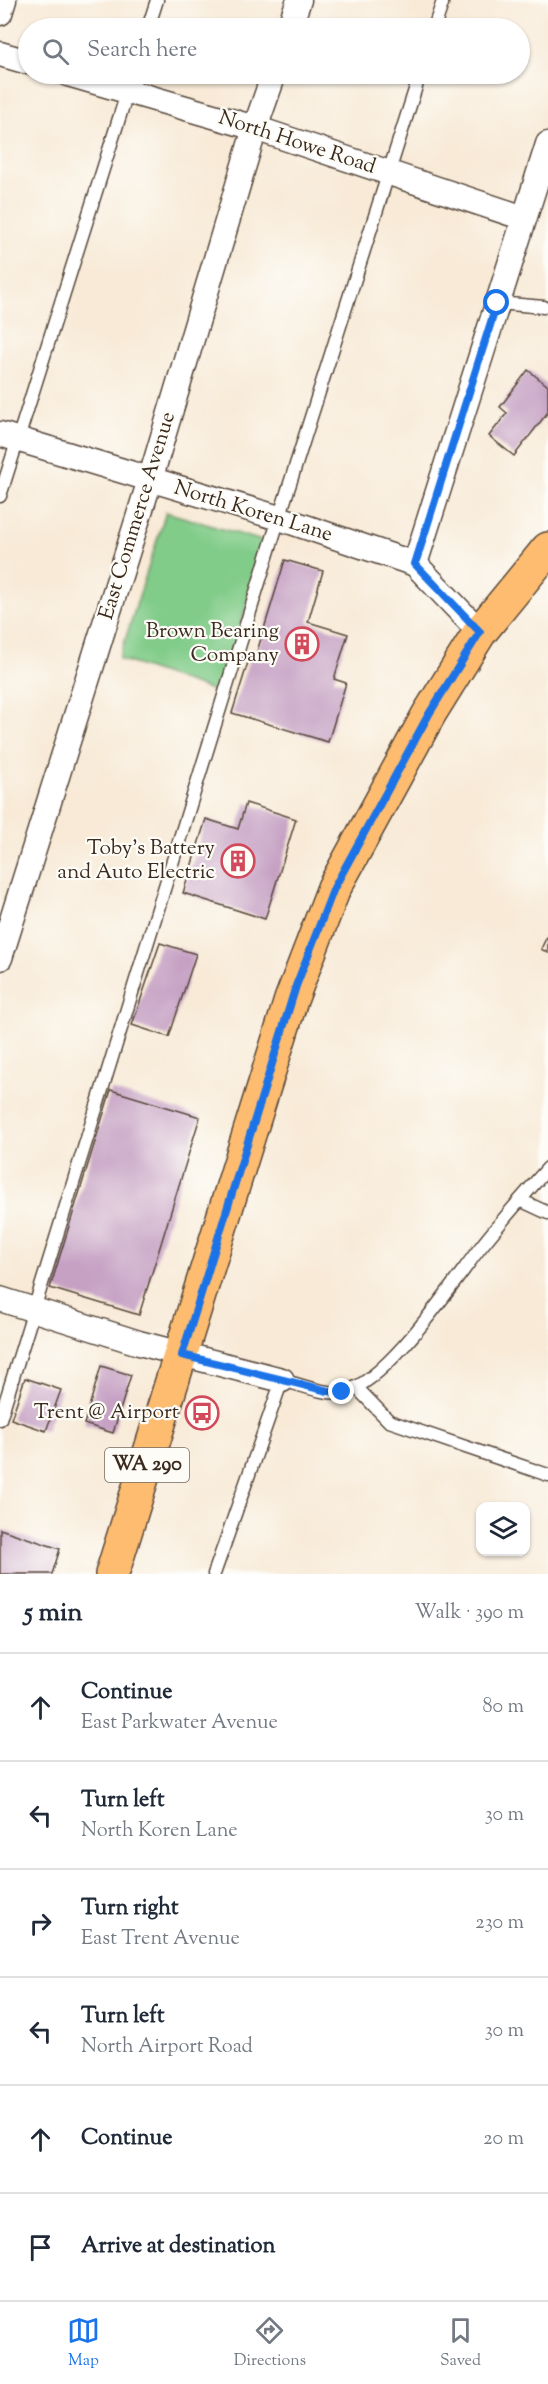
<!DOCTYPE html>
<meta charset="utf-8">
<style>
:root{--surface:#fff;--page:#f6f6f7;--text:#1f2937;--muted:#747a83;--line:#e0e1e3;--accent:#1a73e8}
body{margin:0;font-family:"Sorts Mill Goudy",serif;background:var(--page);color:var(--text)}
.controls{position:absolute;right:18px;bottom:18px;display:grid;overflow:hidden;border-radius:12px;box-shadow:0 2px 4px #0004}
.controls button{width:54px;height:54px;display:grid;place-items:center;padding:0;border:0;border-bottom:2px solid var(--line);background:var(--surface);color:var(--text);font:30px sans-serif}
.stop{position:absolute;width:18px;height:18px;margin:-14px;border:4px solid #1a73e8;border-radius:50%;background:#fff}
.stop.end{background:#1a73e8;border-color:#fff;box-shadow:0 2px 6px #0008}
.list{margin:0;padding:0;list-style:none}
h2{display:flex;justify-content:space-between;align-items:center;height:78px;margin:0;padding:0 24px;font-size:26px}
h2 small{font-size:20px;font-weight:400;color:var(--muted)}
.list li{display:grid;grid-template-columns:39px 1fr auto;gap:18px;align-items:center;box-sizing:border-box;height:108px;padding:0 24px;border-top:2px solid var(--line)}
.list b{display:block;font-size:22px;white-space:nowrap}
.list p{margin:0;font-size:20px;white-space:nowrap;color:var(--muted)}
.list em{font-size:20px;font-style:normal;color:var(--muted)}
.icon{flex:none;width:33px;height:33px;fill:none;stroke:currentColor;stroke-width:2;stroke-linecap:round;stroke-linejoin:round}
.map{position:relative;flex:none;width:548px;height:1574px;overflow:hidden}
.search{position:absolute;background:var(--surface);box-shadow:0 2px 4px #0004;left:18px;right:18px;top:18px;height:66px;display:flex;align-items:center;gap:15px;box-sizing:border-box;padding:0 21px;border-radius:33px;color:var(--muted);font-size:22px}
.sheet{height:726px;background:var(--surface)}
nav{display:flex;justify-content:space-around;align-items:center;box-sizing:border-box;height:84px;border-top:2px solid var(--line);background:var(--surface);font-size:16px;color:var(--muted)}
nav a{display:grid;justify-items:center;gap:3px}
nav .on{color:var(--accent)}
.map>svg:first-child{display:block}
</style>
<div class="map">
<svg width="548" height="1574" viewBox="0 0 548 1574">
<rect width="100%" height="100%" fill="#fdfcf7"/>
<filter id="ink" filterUnits="userSpaceOnUse"><feTurbulence type="fractalNoise" baseFrequency=".0167" numOctaves="2"/><feDisplacementMap in="SourceGraphic" scale="12" xChannelSelector="R" yChannelSelector="G"/><feConvolveMatrix kernelMatrix="1 2 1 2 8 2 1 2 1" color-interpolation-filters="sRGB"/></filter>
<filter id="wash" filterUnits="userSpaceOnUse"><feTurbulence type="fractalNoise" baseFrequency=".008" numOctaves="4" result="noise"/><feDisplacementMap in="SourceGraphic" scale="24" xChannelSelector="R" yChannelSelector="G"/><feGaussianBlur stdDeviation="1.35" result="paint"/><feColorMatrix in="noise" values="0 0 0 0 0 0 0 0 0 0 0 0 0 0 0 0 0 1.4 0 .05"/><feComposite in="paint" operator="in"/></filter>
<g filter="url(#wash)">
<rect width="100%" height="100%" fill="#f8ead7"/>
<!-- green -->
<polygon fill="#81cc89" stroke="#5e7b54" stroke-width="1.5" points="166,512 266,542 220,693 119,659"/>
<g id="blocks">
<!-- building -->
<g fill="#c6a1c4">
<polygon points="528,370 548,386 548,412 514,456 489,436 507,413 500,407"/>
<polygon points="285,560 323,571 308,622 348,634 334,679 346,683 328,742 232,713 251,653 256,655"/>
<polygon points="246,803 296,819 265,919 183,893 206,819 238,829"/>
<polygon points="548,934 548,953 541,949"/>
<polygon points="160,943 196,954 169,1037 132,1025"/>
<polygon points="111,1090 200,1117 139,1315 50,1288"/>
<polygon points="101,1366 131,1375 113,1433 84,1424"/>
<polygon points="25,1378 61,1390 46,1431 11,1419"/>
<polygon points="0,1529 60,1549 52,1574 0,1574"/>
</g>
</g>
</g>
<g filter="url(#ink)">
<use href="#blocks" fill-opacity="0" stroke="#57473a" stroke-width="1.5"/>
<g fill="none" stroke-linecap="round" stroke-linejoin="round">
<!-- service casing -->
<g stroke="#57473a" stroke-width="15">
<g id="service">
<polyline points="148,28 157,0"/>
<polyline points="434,28 442,4"/>
<polyline points="497,303 544,307"/>
<polyline points="0,496 133,74"/>
<polyline points="520,1200 548,1213"/>
<polyline points="356,1387 389,1421 548,1475"/>
<polyline points="0,1419 279,518 420,74"/>
<path d="M 214,1574 L 282,1380 C 298,1384 328,1396 344,1392 C 388,1381 452,1284 480,1248 C 502,1220 525,1194 548,1168"/>
</g>
</g>
<!-- minor casing -->
<g stroke="#57473a" stroke-width="27">
<g id="minor">
<polyline points="0,13 4,0"/>
<polyline points="289,28 299,0"/>
<polyline points="0,54 28,62"/>
<polyline points="68,74 255,128 524,218"/>
<polyline points="0,434 279,518 415,564 480,632"/>
<polyline points="415,564 548,144"/>
<polyline points="0,958 150,480 255,128 274,74"/>
<polyline points="0,1299 139,1343 282,1380"/>
</g>
</g>
<!-- primary casing -->
<g stroke="#57473a" stroke-width="36">
<polyline id="primary" points="112,1574 291,1000 334,888 429,714 480,632 548,549"/>
</g>
<!-- service -->
<use href="#service" stroke="#fff" stroke-width="12"/>
<!-- minor -->
<use href="#minor" stroke="#fff" stroke-width="24"/>
<!-- primary -->
<use href="#primary" stroke="#fdbc70" stroke-width="33"/>
</g>
</g>
<g fill="none" stroke-linecap="round" stroke-linejoin="round" filter="url(#ink)">
<!-- route -->
<polyline stroke="#1a73e8" stroke-width="8" points="342,1392 328,1391 182,1355 296,986 334,888 429,714 480,632 415,564 497,303"/>
</g>
<!-- icons -->
<defs>
<g id="building-ring" transform="scale(1.725)"><circle r="9.5" fill="#fdfcf7" stroke="#d1495b" stroke-width="1.5"/><path d="M-4-6H4V6H1V3H-1V6H-4ZM-2.5-4.3h1.7v1.8h-1.7ZM.8-4.3h1.7v1.8H.8ZM-2.5-1h1.7V.8h-1.7ZM.8-1h1.7V.8H.8Z" fill="#d1495b"/></g>
<g id="bus-ring" transform="scale(1.725)"><circle r="9.5" fill="#fdfcf7" stroke="#d1495b" stroke-width="1.5"/><path d="M-5-6H5V4H4V6H2V4H-2V6H-4V4H-5ZM-3.5-4V0h7V-4ZM-3.5 1.2v1.5H-2V1.2ZM2 1.2v1.5H3.5V1.2Z" fill="#d1495b"/></g>
</defs>
<g fill-rule="evenodd">
<use href="#building-ring" x="302" y="644"/>
<use href="#building-ring" x="238" y="861"/>
<use href="#bus-ring" x="202" y="1413"/>
</g>
<g text-anchor="middle" dominant-baseline="central" stroke-width="4.5" stroke-linejoin="round" paint-order="stroke">
<!-- shield labels -->
<rect fill="#fdfcf7" stroke="#75695f" stroke-width="1.5" x="105" y="1448" width="84" height="34" rx="4.5"/>
<g font-size="20" font-weight="bold" fill="#3b2a1e">
<text x="147" y="1465">WA 290</text>
</g>
<!-- street labels -->
<g font-size="21" fill="#3b2a1e" stroke="#fdfcf7">
<text transform="translate(297 143) rotate(18)">North Howe Road</text>
<text transform="translate(253 512) rotate(17)">North Koren Lane</text>
<text transform="translate(138 516) rotate(-73)">East Commerce Avenue</text>
</g>
<!-- poi labels -->
<g font-size="21" fill="#3b2a1e" stroke="#fdfcf7" text-anchor="end">
<text x="279" y="632">Brown Bearing<tspan x="279" dy="24">Company</tspan></text>
<text x="215" y="849">Toby's Battery<tspan x="215" dy="24">and Auto Electric</tspan></text>
<text x="179" y="1413">Trent @ Airport</text>
</g>
</g>
</svg>
<div class="controls">
<button><svg class="icon" aria-label="layers" viewBox="0 0 24 24"><path d="M12 4l9 5-9 5-9-5zM3 14l9 5 9-5"/></svg></button>
</div>
<div class="stop" style="left:497px;top:303px"></div>
<div class="stop end" style="left:342px;top:1392px"></div>
<div class="search"><svg class="icon" aria-label="search" viewBox="0 0 24 24"><circle cx="10" cy="10" r="6"/><path d="M15 15l6 6"/></svg>Search here</div>
</div>
<section class="sheet">
<h2>5 min<small>Walk · 390 m</small></h2>
<ul class="list">
<li><svg class="icon" aria-label="ahead" viewBox="0 0 24 24"><path d="M12 20V5M6 11l6-6 6 6"/></svg><div><b>Continue</b><p>East Parkwater Avenue</p></div><em>80 m</em></li>
<li><svg class="icon" aria-label="left" viewBox="0 0 24 24"><path d="M17 20v-9H6M10 6l-5 5 5 5"/></svg><div><b>Turn left</b><p>North Koren Lane</p></div><em>30 m</em></li>
<li><svg class="icon" aria-label="right" viewBox="0 0 24 24"><path d="M7 20v-9h11M14 6l5 5-5 5"/></svg><div><b>Turn right</b><p>East Trent Avenue</p></div><em>230 m</em></li>
<li><svg class="icon" aria-label="left" viewBox="0 0 24 24"><path d="M17 20v-9H6M10 6l-5 5 5 5"/></svg><div><b>Turn left</b><p>North Airport Road</p></div><em>30 m</em></li>
<li><svg class="icon" aria-label="ahead" viewBox="0 0 24 24"><path d="M12 20V5M6 11l6-6 6 6"/></svg><div><b>Continue</b></div><em>20 m</em></li>
<li><svg class="icon" aria-label="arrive" viewBox="0 0 24 24"><path d="M6 21V4h12l-3 4 3 4H6"/></svg><div><b>Arrive at destination</b></div></li>
</ul>
</section>
<nav>
<a class="on"><svg class="icon" aria-label="map" viewBox="0 0 24 24"><path d="M3 6l6-2 6 2 6-2v14l-6 2-6-2-6 2zM9 4v14M15 6v14"/></svg>Map</a>
<a><svg class="icon" aria-label="directions" viewBox="0 0 24 24"><path d="M12 3l9 9-9 9-9-9zM9 14v-3h6M13 9l2 2-2 2"/></svg>Directions</a>
<a><svg class="icon" aria-label="saved" viewBox="0 0 24 24"><path d="M7 4h10v16l-5-4-5 4z"/></svg>Saved</a>
</nav>
